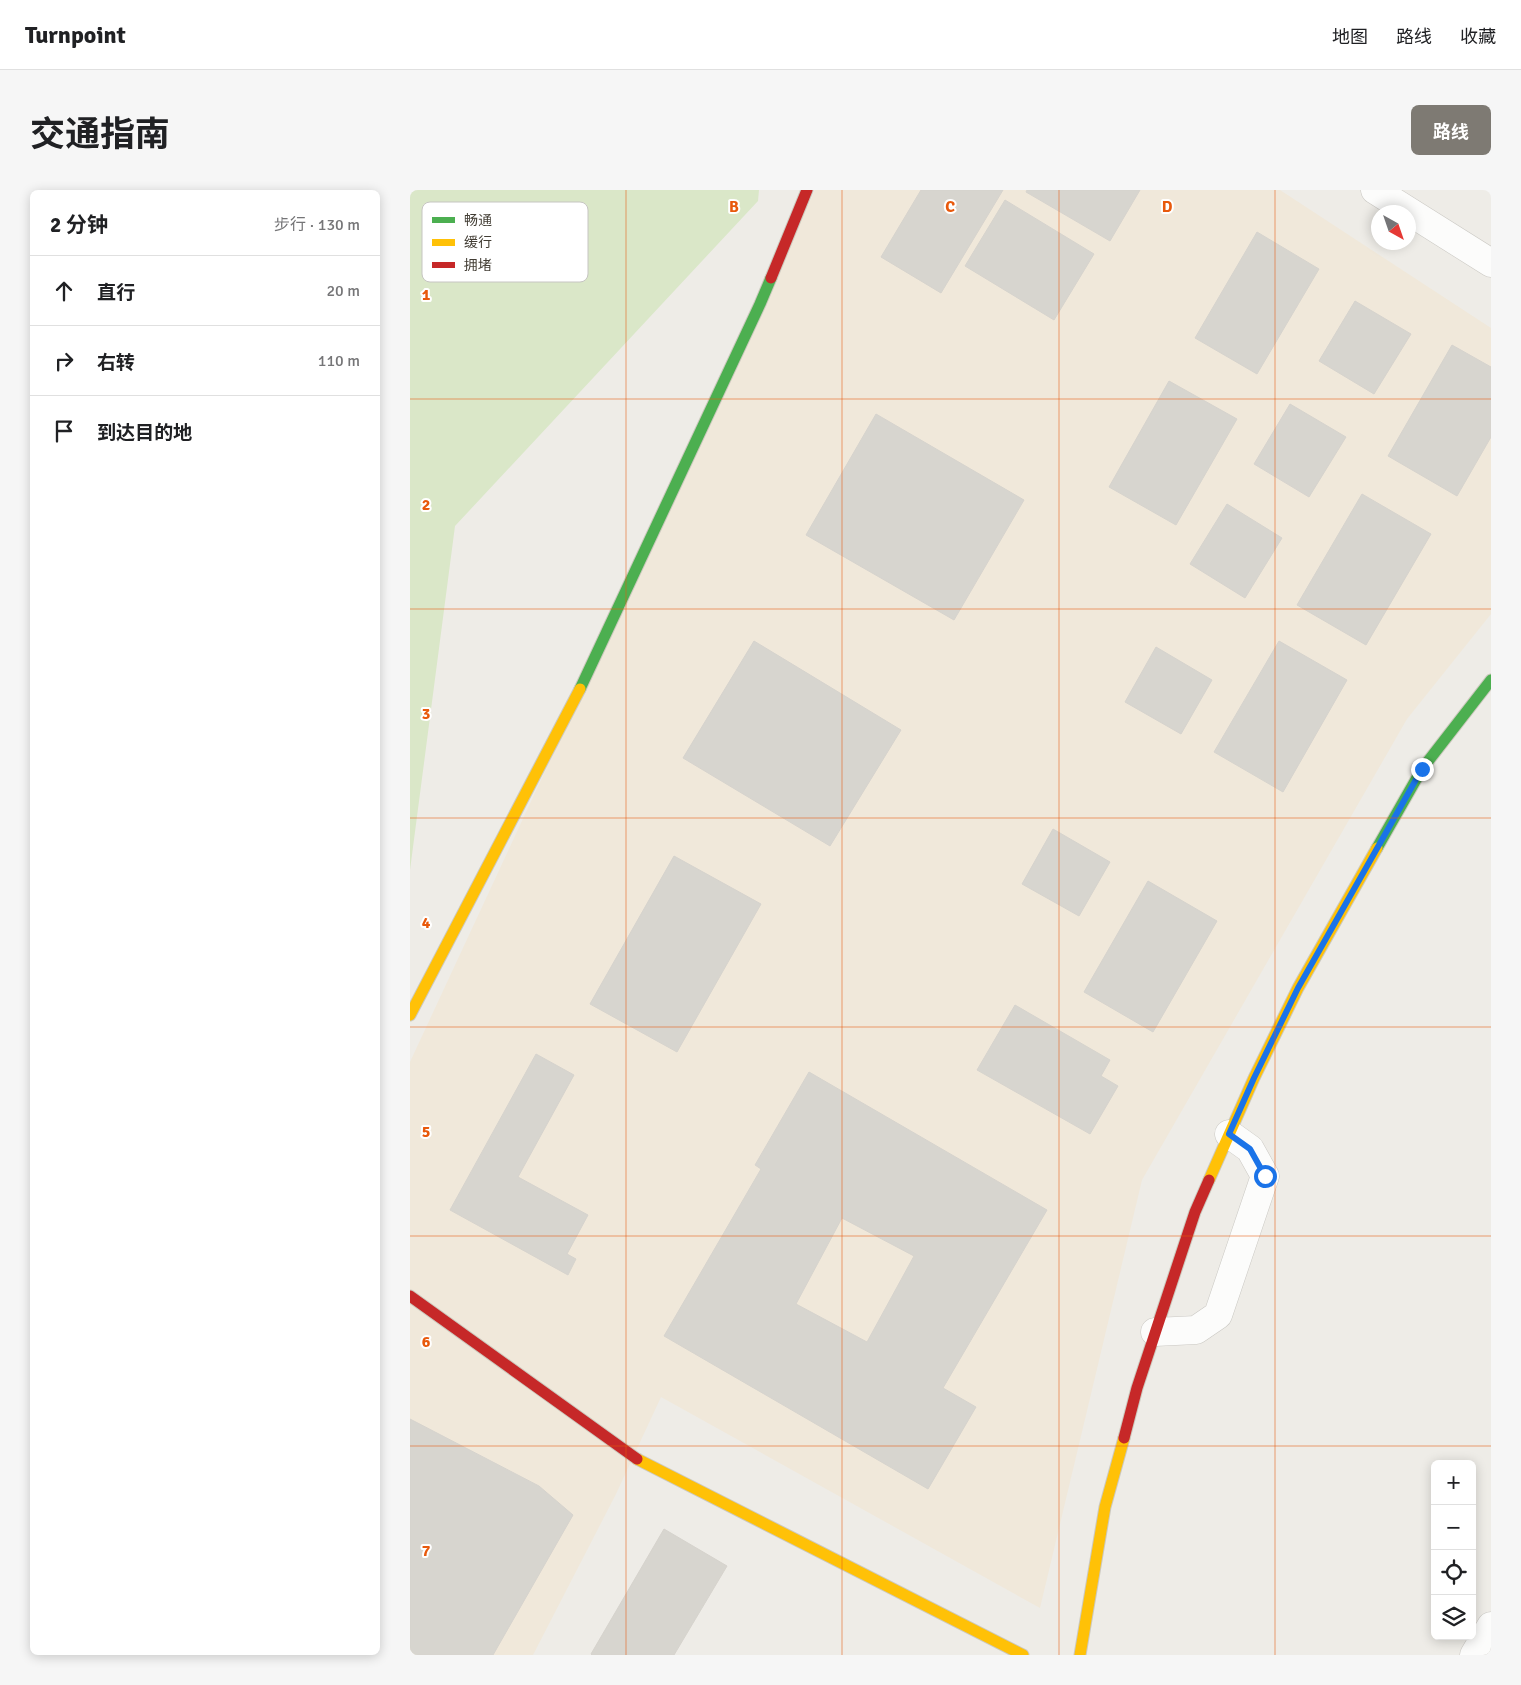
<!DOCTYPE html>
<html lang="zh">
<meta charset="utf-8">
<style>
:root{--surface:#fff;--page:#f6f6f6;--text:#202124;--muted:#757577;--line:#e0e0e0;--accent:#7e7a73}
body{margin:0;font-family:Signika,"Noto Sans SC",sans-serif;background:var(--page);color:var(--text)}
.controls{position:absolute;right:15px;bottom:15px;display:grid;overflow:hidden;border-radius:8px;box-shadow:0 2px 12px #0003}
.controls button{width:45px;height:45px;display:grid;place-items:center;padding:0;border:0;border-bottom:1px solid var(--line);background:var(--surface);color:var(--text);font:25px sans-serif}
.compass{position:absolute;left:961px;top:15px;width:45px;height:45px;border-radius:50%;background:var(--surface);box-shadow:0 2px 12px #0003;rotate:140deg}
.stop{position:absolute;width:15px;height:15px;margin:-11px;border:4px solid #1a73e8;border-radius:50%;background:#fff}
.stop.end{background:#1a73e8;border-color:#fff;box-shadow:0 1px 5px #0008}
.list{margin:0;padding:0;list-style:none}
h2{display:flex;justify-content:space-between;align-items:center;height:65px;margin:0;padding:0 20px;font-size:21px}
h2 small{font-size:16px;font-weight:400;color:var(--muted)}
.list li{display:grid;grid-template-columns:32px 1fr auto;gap:15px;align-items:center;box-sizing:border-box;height:70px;padding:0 20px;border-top:1px solid var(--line)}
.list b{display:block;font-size:19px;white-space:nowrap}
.list em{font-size:16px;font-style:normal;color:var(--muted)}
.icon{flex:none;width:28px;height:28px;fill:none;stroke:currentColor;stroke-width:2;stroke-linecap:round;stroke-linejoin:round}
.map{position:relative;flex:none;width:1081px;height:1465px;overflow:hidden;border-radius:8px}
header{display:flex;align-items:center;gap:30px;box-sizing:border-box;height:70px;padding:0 25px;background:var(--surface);border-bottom:1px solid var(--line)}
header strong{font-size:24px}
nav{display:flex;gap:28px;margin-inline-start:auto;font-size:18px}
.intro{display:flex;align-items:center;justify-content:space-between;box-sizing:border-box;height:120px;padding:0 30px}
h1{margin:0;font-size:35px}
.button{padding:12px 22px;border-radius:8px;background:var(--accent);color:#fff;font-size:18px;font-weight:700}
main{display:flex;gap:30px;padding:0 30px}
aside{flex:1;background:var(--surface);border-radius:8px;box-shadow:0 2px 12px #0003}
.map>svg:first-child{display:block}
</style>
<header>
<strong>Turnpoint</strong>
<nav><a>地图</a><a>路线</a><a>收藏</a></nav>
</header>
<div class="intro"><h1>交通指南</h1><a class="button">路线</a></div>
<main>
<aside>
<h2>2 分钟<small>步行 · 130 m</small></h2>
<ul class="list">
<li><svg class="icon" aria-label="ahead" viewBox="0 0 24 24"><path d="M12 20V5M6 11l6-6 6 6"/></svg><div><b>直行</b></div><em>20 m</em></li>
<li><svg class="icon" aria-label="right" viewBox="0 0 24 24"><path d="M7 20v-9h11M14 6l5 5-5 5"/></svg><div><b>右转</b></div><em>110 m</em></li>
<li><svg class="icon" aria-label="arrive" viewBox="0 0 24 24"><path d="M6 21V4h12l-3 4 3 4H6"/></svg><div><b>到达目的地</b></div></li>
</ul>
</aside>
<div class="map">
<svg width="1081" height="1465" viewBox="0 0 1081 1465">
<rect width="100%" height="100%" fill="#eeece7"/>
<!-- commercial -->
<polygon fill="#f0e8da" points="405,0 870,0 1081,138 1081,424 997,529 732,990 630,1418 251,1207 206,1304 123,1465 0,1465 0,872"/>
<!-- green -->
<polygon fill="#dae7c8" points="0,0 349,0 348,11 45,336 0,680"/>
<!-- building -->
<g fill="#d7d5cf" stroke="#d6d3cd" fill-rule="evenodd">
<polygon points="511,0 593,0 531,103 471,67"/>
<polygon points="617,0 730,0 700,51 616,2"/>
<polygon points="595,10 684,64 644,130 555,76"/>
<polygon points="847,42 909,79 847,184 785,148"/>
<polygon points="945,111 1001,144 964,204 909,171"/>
<polygon points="1042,155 1081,177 1081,247 1047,306 978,266"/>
<polygon points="759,191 827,229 766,335 699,297"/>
<polygon points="880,214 936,247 899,307 844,274"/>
<polygon points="466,224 614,310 544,430 396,345"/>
<polygon points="952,304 1021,344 956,455 887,415"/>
<polygon points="817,314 872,348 835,408 780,374"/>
<polygon points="344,451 491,540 420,656 273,568"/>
<polygon points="869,451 937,490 873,602 804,562"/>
<polygon points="746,457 802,490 771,544 715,512"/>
<polygon points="643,639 700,672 669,726 612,694"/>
<polygon points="264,666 351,714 267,862 180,814"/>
<polygon points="738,691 807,731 743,842 674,802"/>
<polygon points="605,815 700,870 691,886 708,896 680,944 567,880"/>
<polygon points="126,864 164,885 108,987 178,1025 157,1064 166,1069 158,1085 40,1020"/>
<path d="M 399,882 L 637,1020 L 533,1198 L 566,1217 L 518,1299 L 254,1146 L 351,979 L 345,975 ZM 432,1028 L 504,1066 L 457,1152 L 386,1114 Z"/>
<polygon points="0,1229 129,1296 163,1325 83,1465 0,1465"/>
<polygon points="254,1339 317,1376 264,1465 182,1465 181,1464"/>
</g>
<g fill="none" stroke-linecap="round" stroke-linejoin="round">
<!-- street casing -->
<g stroke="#cac8c3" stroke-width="29">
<g id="street">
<polyline points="965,0 1081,73"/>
<polyline points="745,1142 786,1140 808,1125 855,986 840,959 819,944"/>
<polyline points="1064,1465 1081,1436"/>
</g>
</g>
<!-- fast casing -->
<g stroke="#ccc9be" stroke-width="13">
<g id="fast">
<polyline points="170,499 350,114 361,88"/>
<polyline points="967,658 1012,579 1081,490"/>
</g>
</g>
<!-- slow casing -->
<g stroke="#ccc9be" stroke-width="13">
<g id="slow">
<polyline points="0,825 170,499"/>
<polyline points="799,990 844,888 888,798 967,658"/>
<polyline points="227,1269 613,1465"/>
<polyline points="670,1465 695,1317 714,1248"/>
</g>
</g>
<!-- jam casing -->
<g stroke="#ccc9be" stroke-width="13">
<g id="jam">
<polyline points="361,88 397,0"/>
<polyline points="0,1106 227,1269"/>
<polyline points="714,1248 727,1198 785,1022 799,990"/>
</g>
</g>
<!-- street -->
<use href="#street" stroke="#fcfcfb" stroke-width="28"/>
<!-- fast -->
<use href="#fast" stroke="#4caf50" stroke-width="11"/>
<!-- slow -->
<use href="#slow" stroke="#ffc107" stroke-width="11"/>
<!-- jam -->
<use href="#jam" stroke="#c62828" stroke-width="11"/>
</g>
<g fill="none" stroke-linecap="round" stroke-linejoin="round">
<!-- route -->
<polyline stroke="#1a73e8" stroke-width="6" points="855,986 840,959 819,944 844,888 888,798 1012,579"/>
</g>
<!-- grid -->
<path fill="none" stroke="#e8590c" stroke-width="1" stroke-opacity="0.55" d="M 216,0 L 216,1465M 432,0 L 432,1465M 649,0 L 649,1465M 865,0 L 865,1465M 0,209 L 1081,209M 0,419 L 1081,419M 0,628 L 1081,628M 0,837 L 1081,837M 0,1046 L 1081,1046M 0,1256 L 1081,1256"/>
<!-- legend -->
<rect x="12" y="12" width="166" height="80" rx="8" fill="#fff" stroke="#c6c5c2" stroke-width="1"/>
<rect x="22" y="27" width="23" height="6" fill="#4caf50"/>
<rect x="22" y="49" width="23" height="7" fill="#ffc107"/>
<rect x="22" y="72" width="23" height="6" fill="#c62828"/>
<g font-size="14" fill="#423d34">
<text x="54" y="35">畅通</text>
<text x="54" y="57">缓行</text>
<text x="54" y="80">拥堵</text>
</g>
<g font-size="16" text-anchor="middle" font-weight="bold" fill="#e8590c" stroke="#fff" stroke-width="4" stroke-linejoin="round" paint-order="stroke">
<text x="324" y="22">B</text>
<text x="540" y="22">C</text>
<text x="757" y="22">D</text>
<text x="16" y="110">1</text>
<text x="16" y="320">2</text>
<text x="16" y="529">3</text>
<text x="16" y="738">4</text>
<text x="16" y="947">5</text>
<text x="16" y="1157">6</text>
<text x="16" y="1366">7</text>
</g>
</svg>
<div class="controls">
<button>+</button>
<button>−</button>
<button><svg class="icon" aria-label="locate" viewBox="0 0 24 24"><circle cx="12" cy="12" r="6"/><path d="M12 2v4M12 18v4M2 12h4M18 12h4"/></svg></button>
<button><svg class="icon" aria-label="layers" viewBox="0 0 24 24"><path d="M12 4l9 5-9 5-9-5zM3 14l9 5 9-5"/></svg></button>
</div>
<svg class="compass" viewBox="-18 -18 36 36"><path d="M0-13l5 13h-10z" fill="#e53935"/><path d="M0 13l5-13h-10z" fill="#757577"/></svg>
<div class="stop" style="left:855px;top:986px"></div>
<div class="stop end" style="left:1012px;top:579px"></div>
</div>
</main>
